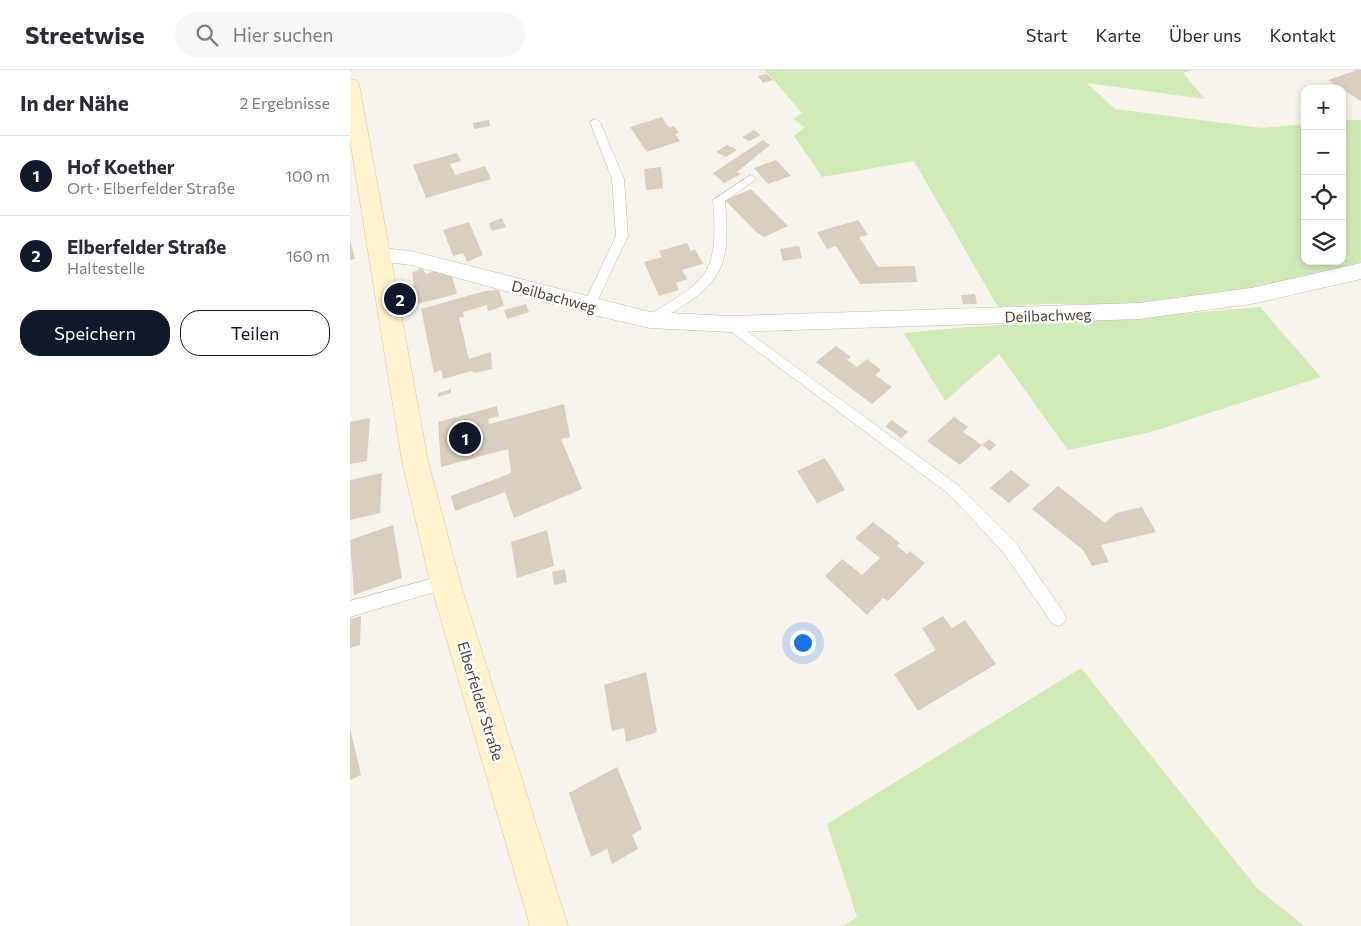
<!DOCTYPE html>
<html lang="de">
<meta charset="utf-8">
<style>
:root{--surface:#fff;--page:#f7f7f7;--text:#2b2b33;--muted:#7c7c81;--line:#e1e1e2;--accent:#111827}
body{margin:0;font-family:Commissioner,sans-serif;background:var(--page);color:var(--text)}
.controls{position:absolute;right:15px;top:15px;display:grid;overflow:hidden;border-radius:10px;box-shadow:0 2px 8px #0003}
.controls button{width:45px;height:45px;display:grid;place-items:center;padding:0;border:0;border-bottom:1px solid var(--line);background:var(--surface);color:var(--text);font:25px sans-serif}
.you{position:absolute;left:452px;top:572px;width:18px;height:18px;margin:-12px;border:4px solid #fff;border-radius:50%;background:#1a73e8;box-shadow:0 0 0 8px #1a73e833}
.badge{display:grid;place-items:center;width:32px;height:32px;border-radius:50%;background:var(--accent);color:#fff;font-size:16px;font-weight:700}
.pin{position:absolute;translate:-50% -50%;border:2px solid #fff;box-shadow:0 1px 5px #0006}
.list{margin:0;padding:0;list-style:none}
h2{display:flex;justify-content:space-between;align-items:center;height:65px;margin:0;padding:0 20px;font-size:21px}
h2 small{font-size:16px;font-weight:400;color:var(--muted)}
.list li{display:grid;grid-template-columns:32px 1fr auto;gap:15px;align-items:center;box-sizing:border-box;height:80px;padding:0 20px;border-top:1px solid var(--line)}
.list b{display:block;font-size:19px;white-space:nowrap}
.list p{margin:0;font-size:16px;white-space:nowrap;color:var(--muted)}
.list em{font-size:16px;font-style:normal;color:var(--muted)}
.actions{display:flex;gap:10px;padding:15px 20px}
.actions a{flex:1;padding:11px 0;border:1px solid var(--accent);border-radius:20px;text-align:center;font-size:18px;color:var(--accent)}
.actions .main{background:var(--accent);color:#fff}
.icon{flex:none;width:28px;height:28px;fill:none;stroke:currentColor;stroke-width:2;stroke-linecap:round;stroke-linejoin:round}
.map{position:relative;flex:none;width:1011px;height:856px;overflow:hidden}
header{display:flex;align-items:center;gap:30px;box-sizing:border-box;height:70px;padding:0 25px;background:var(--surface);border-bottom:1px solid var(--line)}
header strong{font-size:24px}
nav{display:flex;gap:28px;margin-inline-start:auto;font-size:18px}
.search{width:350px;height:45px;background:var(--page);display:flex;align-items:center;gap:12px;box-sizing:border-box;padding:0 18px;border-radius:28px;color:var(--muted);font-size:19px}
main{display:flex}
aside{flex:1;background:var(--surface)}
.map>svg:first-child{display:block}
</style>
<header>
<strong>Streetwise</strong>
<div class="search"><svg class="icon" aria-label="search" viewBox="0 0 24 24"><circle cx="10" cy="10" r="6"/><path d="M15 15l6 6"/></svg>Hier suchen</div>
<nav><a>Start</a><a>Karte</a><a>Über uns</a><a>Kontakt</a></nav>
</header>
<main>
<aside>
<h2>In der Nähe<small>2 Ergebnisse</small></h2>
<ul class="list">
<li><span class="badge">1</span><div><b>Hof Koether</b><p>Ort · Elberfelder Straße</p></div><em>100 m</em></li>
<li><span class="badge">2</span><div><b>Elberfelder Straße</b><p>Haltestelle</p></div><em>160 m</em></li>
</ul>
<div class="actions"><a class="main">Speichern</a><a>Teilen</a></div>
</aside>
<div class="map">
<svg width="1011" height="856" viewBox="0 0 1011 856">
<rect width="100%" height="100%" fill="#f6f3ec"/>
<!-- green -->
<g fill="#d2eab5">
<path d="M 415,0 L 842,0 L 833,3 L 855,29 L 737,13 L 765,39 L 912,58 L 955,54 L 955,191 L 992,191 L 992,50 L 1011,50 L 1011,192 C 939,214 865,228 790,233 C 743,237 695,229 649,239 L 564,91 L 472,107 L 444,66 L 455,57 L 443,49 L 452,43 Z"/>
<path d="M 910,237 L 971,307 L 801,362 L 718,380 L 649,284 L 595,331 L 554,263 C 672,251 791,249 910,237 Z"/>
<polygon points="731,598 907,818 954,856 493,856 507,847 477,754"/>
</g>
<!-- building -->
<g fill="#d8cfc1">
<polygon points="1007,0 1011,0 1011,31 978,10"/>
<polygon points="417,4 423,10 413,13 408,6"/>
<polygon points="312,47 319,58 324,56 329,63 325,64 330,71 297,82 280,57"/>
<polygon points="139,50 140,56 124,59 123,53"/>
<polygon points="404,60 411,65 399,71 392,67"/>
<polygon points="413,70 420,75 387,102 391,104 374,113 363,103"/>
<polygon points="377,75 387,80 376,87 366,82"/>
<polygon points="107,83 111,91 100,94 105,105 135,96 141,109 76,128 63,95"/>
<polygon points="426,90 441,106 418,114 404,98"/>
<polygon points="311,97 313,118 296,120 294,99"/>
<polygon points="401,119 438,156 414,167 406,162 375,130"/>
<polygon points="152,148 156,157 142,161 139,153"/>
<polygon points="508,150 518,165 509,167 528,197 565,196 567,212 510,214 486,176 477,179 467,162"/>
<polygon points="119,152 133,185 117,192 113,183 103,186 93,160"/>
<polygon points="0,170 5,189 0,190"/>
<polygon points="337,173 341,181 345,179 353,194 332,200 337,209 326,213 329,220 309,226 294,192 312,187 309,181"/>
<polygon points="449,176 452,188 433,191 430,179"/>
<polygon points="72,198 76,204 85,201 102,206 107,224 67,234 62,203"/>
<polygon points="149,220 154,236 138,241 137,235 113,242 114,247 109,248 119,289 141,282 142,299 124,303 122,301 93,309 91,300 84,303 71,239 135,221"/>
<polygon points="625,224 627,234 613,234 611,225"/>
<polygon points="176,234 179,242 157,249 154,240"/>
<polygon points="486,276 501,287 497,290 507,297 517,289 531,300 525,305 542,317 522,334 466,292"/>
<polygon points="101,319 101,323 88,327 88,323"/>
<polygon points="214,334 220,367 211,369 232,419 164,448 155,422 105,441 101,426 161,403 158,379 91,397 88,352 147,336 149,346 138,349 139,354"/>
<polygon points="604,347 618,357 613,362 632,375 639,369 646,375 640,381 632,375 610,395 577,371"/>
<polygon points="20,348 17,391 0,394 0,352"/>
<polygon points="542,350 558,362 551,368 535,356"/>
<polygon points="475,388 495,420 467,433 447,401"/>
<polygon points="661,400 680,415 659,433 640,418"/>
<polygon points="32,403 30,443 0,450 0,410"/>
<polygon points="708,416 755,453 766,443 792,437 806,462 751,475 759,492 742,496 733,480 682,439"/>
<polygon points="523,452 550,473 547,476 557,484 560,481 575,493 538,531 533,528 517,545 475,506 492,489 512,505 530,488 505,468"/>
<polygon points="43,455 52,508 4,525 0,470"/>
<polygon points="197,460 204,496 167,508 161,472"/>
<polygon points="215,499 217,512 204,515 202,502"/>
<polygon points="11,546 10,575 0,578 0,549"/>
<polygon points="593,546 602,558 615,550 646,594 568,641 544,604 586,580 572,558"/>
<polygon points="296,602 307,662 276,672 274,658 262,661 254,615"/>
<polygon points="0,658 11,705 0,710"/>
<polygon points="267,697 292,759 282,765 288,779 262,794 257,779 241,787 219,723"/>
</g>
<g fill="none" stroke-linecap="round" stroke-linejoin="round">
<!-- lane casing -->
<g stroke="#c2bbae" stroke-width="1">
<g id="lane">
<polygon points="245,49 250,52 274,109 278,166 245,236 239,240 233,236 266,166 262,109 240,52"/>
<path d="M 401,105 L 406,108 L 405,110 L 375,131 C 380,189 376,211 323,242 C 315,247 305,256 295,253 L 294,250 L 295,247 C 358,210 369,205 363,130 Z"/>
<polygon points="380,249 609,416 665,472 714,543 716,548 714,553 708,556 702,553 653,482 599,424 375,257 374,254"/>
<polygon points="95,505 101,507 103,512 101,517 0,547 0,531"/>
</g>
</g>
<!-- street casing -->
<g stroke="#c2bbae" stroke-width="1">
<polygon id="street" points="30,178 61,181 300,242 380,246 789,233 901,218 1011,193 1011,209 901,234 789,249 380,262 300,258 239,244 61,195 22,190 19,185 22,180"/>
</g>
<!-- secondary casing -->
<g stroke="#d6c79b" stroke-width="1">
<polygon id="secondary" points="0,9 6,10 9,14 78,391 110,512 218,856 180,856 80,512 52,391 0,70"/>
</g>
<!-- lane -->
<use href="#lane" fill="#fff" fill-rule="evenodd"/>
<!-- street -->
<use href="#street" fill="#fff" fill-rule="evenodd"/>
<!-- secondary -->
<use href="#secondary" fill="#fff3cd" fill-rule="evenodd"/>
</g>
<g text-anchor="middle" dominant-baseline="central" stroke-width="5" stroke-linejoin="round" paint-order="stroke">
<!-- street labels -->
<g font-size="15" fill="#4b4439" stroke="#fff">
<text transform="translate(204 226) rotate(15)">Deilbachweg</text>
<text transform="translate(698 245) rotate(-2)">Deilbachweg</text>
<text transform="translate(131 631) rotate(73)">Elberfelder Straße</text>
</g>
</g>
</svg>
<div class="controls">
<button>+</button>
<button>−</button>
<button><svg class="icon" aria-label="locate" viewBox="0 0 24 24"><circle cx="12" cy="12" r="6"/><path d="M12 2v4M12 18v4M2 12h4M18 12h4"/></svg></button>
<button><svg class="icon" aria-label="layers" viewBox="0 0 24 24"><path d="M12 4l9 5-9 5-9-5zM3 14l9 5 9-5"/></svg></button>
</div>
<div class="you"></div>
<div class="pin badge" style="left:115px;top:368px">1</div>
<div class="pin badge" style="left:50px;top:229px">2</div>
</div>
</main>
